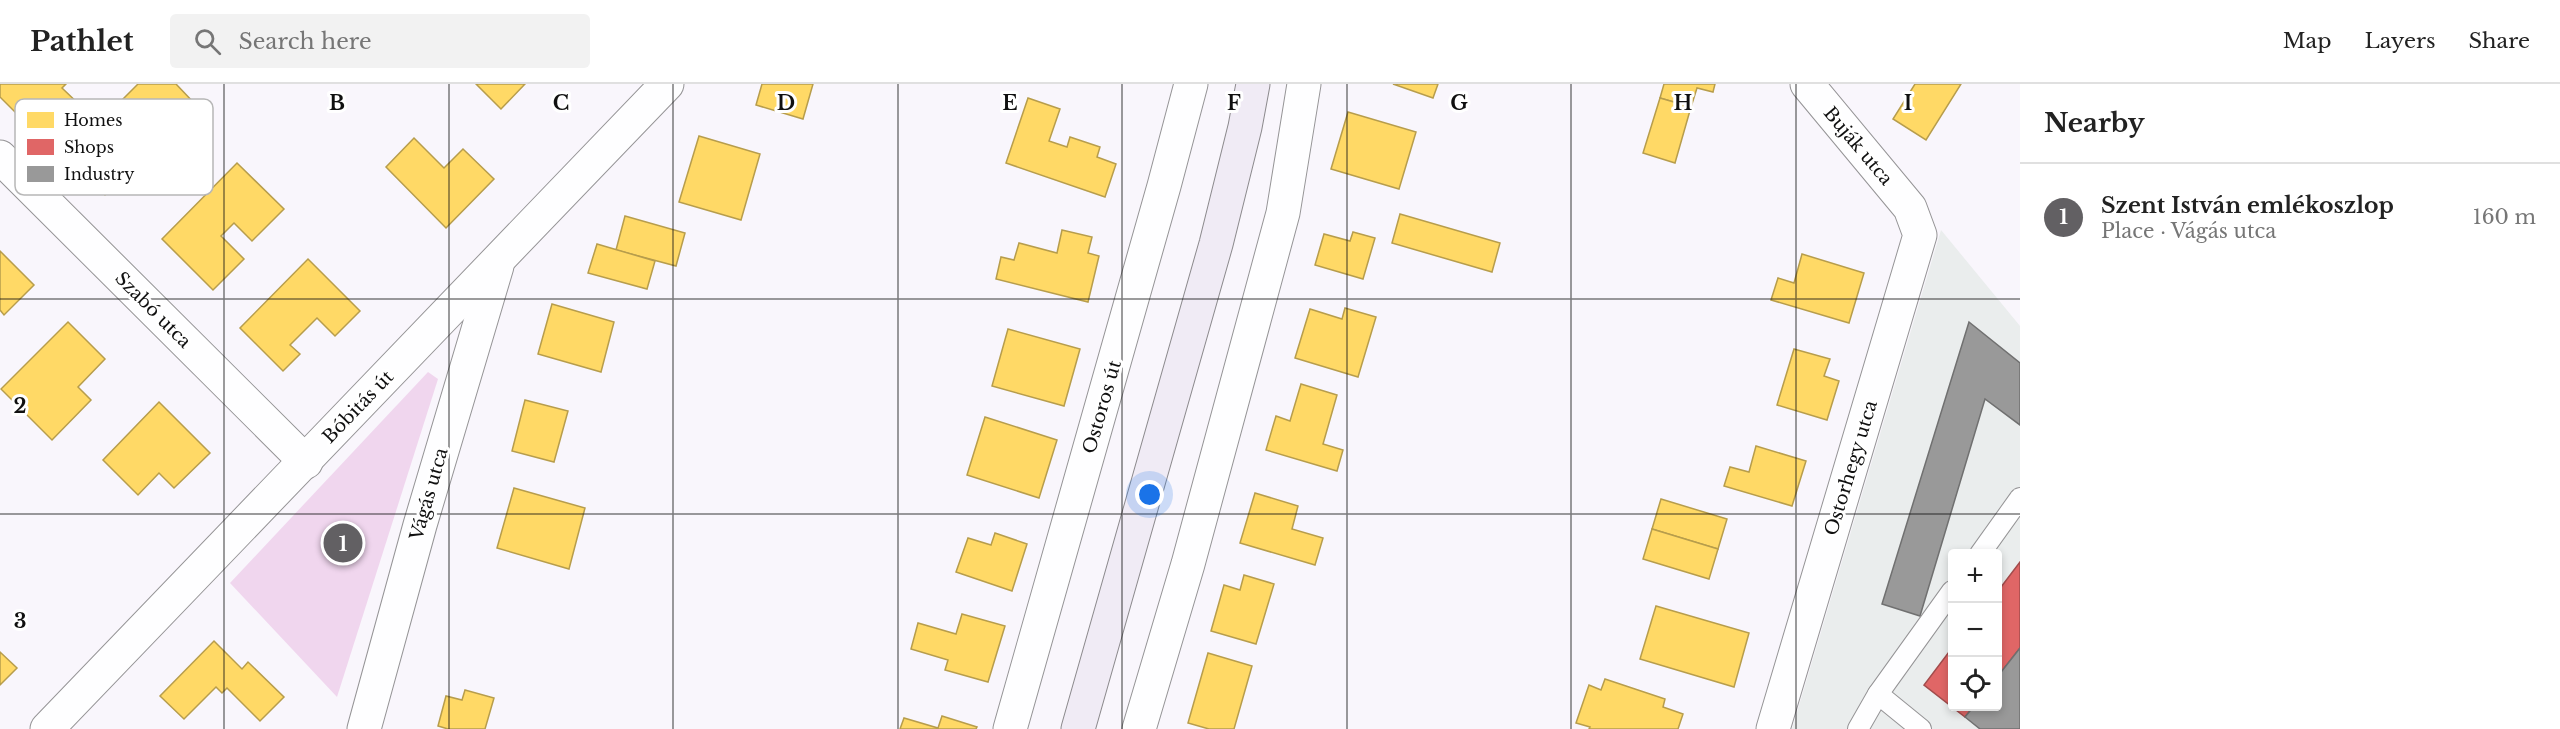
<!DOCTYPE html>
<meta charset="utf-8">
<style>
:root{--surface:#fff;--page:#f2f2f2;--text:#222;--muted:#767676;--line:#e0e0e0;--accent:#626063}
body{margin:0;font-family:"Libre Baskerville",serif;background:var(--page);color:var(--text)}
.controls{position:absolute;right:18px;bottom:18px;display:grid;overflow:hidden;border-radius:6px;box-shadow:0 3px 9px #0003}
.controls button{width:54px;height:54px;display:grid;place-items:center;padding:0;border:0;border-bottom:2px solid var(--line);background:var(--surface);color:var(--text);font:30px sans-serif}
.you{position:absolute;left:1150px;top:411px;width:21px;height:21px;margin:-15px;border:4px solid #fff;border-radius:50%;background:#1a73e8;box-shadow:0 0 0 9px #1a73e833}
.badge{display:grid;place-items:center;width:39px;height:39px;border-radius:50%;background:var(--accent);color:#fff;font-size:20px;font-weight:700}
.pin{position:absolute;translate:-50% -50%;border:3px solid #fff;box-shadow:0 2px 6px #0006}
.list{margin:0;padding:0;list-style:none}
h2{display:flex;justify-content:space-between;align-items:center;height:78px;margin:0;padding:0 24px;font-size:26px}
h2 small{font-size:20px;font-weight:400;color:var(--muted)}
.list li{display:grid;grid-template-columns:39px 1fr auto;gap:18px;align-items:center;box-sizing:border-box;height:108px;padding:0 24px;border-top:2px solid var(--line)}
.list b{display:block;font-size:22px;white-space:nowrap}
.list p{margin:0;font-size:20px;white-space:nowrap;color:var(--muted)}
.list em{font-size:20px;font-style:normal;color:var(--muted)}
.icon{flex:none;width:33px;height:33px;fill:none;stroke:currentColor;stroke-width:2;stroke-linecap:round;stroke-linejoin:round}
.map{position:relative;flex:none;width:2020px;height:645px;overflow:hidden}
header{display:flex;align-items:center;gap:36px;box-sizing:border-box;height:84px;padding:0 30px;background:var(--surface);border-bottom:2px solid var(--line)}
header strong{font-size:28px}
nav{display:flex;gap:33px;margin-inline-start:auto;font-size:21px}
.search{width:420px;height:54px;background:var(--page);display:flex;align-items:center;gap:15px;box-sizing:border-box;padding:0 21px;border-radius:6px;color:var(--muted);font-size:22px}
main{display:flex}
aside{flex:1;background:var(--surface)}
.map>svg:first-child{display:block}
</style>
<header>
<strong>Pathlet</strong>
<div class="search"><svg class="icon" aria-label="search" viewBox="0 0 24 24"><circle cx="10" cy="10" r="6"/><path d="M15 15l6 6"/></svg>Search here</div>
<nav><a>Map</a><a>Layers</a><a>Share</a></nav>
</header>
<main>
<div class="map">
<svg width="2020" height="645" viewBox="0 0 2020 645">
<rect width="100%" height="100%" fill="#f9f6fc"/>
<!-- industrial -->
<path fill="#eaeded" fill-rule="evenodd" d="M 1941,146 L 2020,242 L 2020,645 L 1792,645 ZM 1952,470 L 1998,470 L 1998,622 L 1952,622 Z"/>
<!-- green -->
<polygon fill="#f0d6ee" points="428,288 438,295 337,613 230,499"/>
<!-- homes -->
<g fill="#ffd966" stroke="#b79d4c" stroke-width="1.5">
<polygon points="0,0 66,0 62,4 84,25 48,61 0,13"/>
<polygon points="138,0 176,0 195,20 160,56 177,73 140,110 123,93 105,111 66,72"/>
<polygon points="476,0 525,0 501,25"/>
<polygon points="762,0 813,0 803,35 756,21"/>
<polygon points="1393,0 1438,0 1433,14"/>
<polygon points="1664,0 1715,0 1713,8 1697,4 1691,23 1660,14"/>
<polygon points="1915,0 1961,0 1926,56 1893,35"/>
<polygon points="1028,14 1060,25 1049,57 1067,63 1070,53 1100,63 1097,73 1116,80 1105,113 1006,79"/>
<polygon points="1660,14 1691,23 1675,79 1643,69"/>
<polygon points="1348,28 1416,48 1399,105 1331,85"/>
<polygon points="699,52 760,70 741,136 679,118"/>
<polygon points="414,54 444,84 463,65 494,95 446,144 386,83"/>
<polygon points="237,79 284,125 252,157 234,139 221,152 244,175 213,206 162,155"/>
<polygon points="1400,130 1500,159 1492,188 1392,159"/>
<polygon points="625,132 685,149 676,182 616,166"/>
<polygon points="1062,146 1092,153 1088,169 1099,172 1088,218 996,195 1001,173 1014,176 1019,159 1057,169"/>
<polygon points="1353,148 1375,154 1363,195 1315,181 1324,150 1350,157"/>
<polygon points="597,160 655,177 647,205 588,189"/>
<polygon points="0,167 34,201 4,231 0,226"/>
<polygon points="1802,170 1864,189 1849,239 1771,216 1778,194 1794,199"/>
<polygon points="308,175 360,227 335,252 317,234 290,261 300,270 283,287 240,244"/>
<polygon points="552,220 614,238 601,288 538,270"/>
<polygon points="1345,224 1376,233 1358,293 1295,274 1310,225 1342,235"/>
<polygon points="68,238 105,275 78,303 91,316 52,356 1,305"/>
<polygon points="1008,245 1080,265 1064,322 992,302"/>
<polygon points="1794,265 1830,275 1824,292 1839,297 1827,336 1777,321"/>
<polygon points="1301,300 1337,311 1323,360 1343,366 1337,387 1266,366 1276,332 1290,337"/>
<polygon points="525,316 568,327 554,378 512,367"/>
<polygon points="159,318 210,369 174,404 159,389 138,411 103,376"/>
<polygon points="985,333 1057,356 1039,414 967,391"/>
<polygon points="1756,362 1806,377 1792,422 1724,402 1730,383 1749,388"/>
<polygon points="514,404 585,424 569,485 497,464"/>
<polygon points="1255,409 1298,422 1292,445 1323,454 1315,481 1240,459"/>
<polygon points="1661,415 1727,435 1718,465 1652,445"/>
<polygon points="1652,445 1718,465 1709,495 1643,475"/>
<polygon points="995,449 1027,460 1012,507 956,488 968,454 991,461"/>
<polygon points="1244,491 1274,500 1256,560 1211,547 1224,501 1240,506"/>
<polygon points="1656,522 1749,549 1734,603 1640,575"/>
<polygon points="962,530 1005,542 988,598 945,586 948,576 911,565 918,539 956,550"/>
<polygon points="214,557 242,585 248,578 284,613 260,637 227,604 222,609 216,603 184,635 160,612"/>
<polygon points="0,568 17,584 0,601"/>
<polygon points="1208,569 1252,582 1234,645 1209,645 1188,639"/>
<polygon points="1605,595 1665,615 1663,623 1683,630 1678,645 1589,645 1590,643 1576,639 1589,601 1601,606"/>
<polygon points="465,606 494,614 485,645 448,645 438,642 446,612 462,616"/>
<polygon points="942,632 977,643 976,645 900,645 904,634 938,644"/>
</g>
<!-- shops -->
<g fill="#e06666" stroke="#a24c4c" stroke-width="1.5">
<polygon points="2020,478 2020,564 1998,592 1998,507"/>
<polygon points="1952,564 1952,622 1974,622 1965,633 1924,601"/>
</g>
<!-- industry -->
<g fill="#999" stroke="#707070" stroke-width="1.5">
<polygon points="1969,238 2020,279 2020,341 1985,315 1920,532 1882,520"/>
<polygon points="2020,564 2020,645 1980,645 1965,633 1974,622 1998,622 1998,592"/>
</g>
<g fill="none" stroke-linecap="round" stroke-linejoin="round">
<!-- service casing -->
<g stroke="#959496" stroke-width="22">
<g id="service">
<polyline points="1980,470 2020,414"/>
<polyline points="1878,610 1921,645"/>
<polyline points="1858,645 1878,610 1952,507"/>
</g>
</g>
<!-- minor casing -->
<g stroke="#959496" stroke-width="35">
<g id="minor">
<polyline points="0,73 306,378"/>
<polyline points="47,645 667,0"/>
<polyline points="364,645 420,441 497,182"/>
<polyline points="1010,645 1164,102 1191,0"/>
<polyline points="1139,645 1188,480 1283,129 1304,0"/>
<polyline points="1773,645 1920,151 1910,124 1807,0"/>
</g>
</g>
<!-- secondary casing -->
<g stroke="#8c8a8d" stroke-width="35">
<polyline id="secondary" points="1078,645 1216,160 1245,43 1253,0"/>
</g>
<!-- service -->
<use href="#service" stroke="#fefeff" stroke-width="20"/>
<!-- minor -->
<use href="#minor" stroke="#fefeff" stroke-width="33"/>
<!-- secondary -->
<use href="#secondary" stroke="#f0ebf5" stroke-width="33"/>
</g>
<!-- grid -->
<path fill="none" stroke="#101010" stroke-width="1.5" stroke-opacity="0.55" d="M 224,0 L 224,645M 449,0 L 449,645M 673,0 L 673,645M 898,0 L 898,645M 1122,0 L 1122,645M 1347,0 L 1347,645M 1571,0 L 1571,645M 1796,0 L 1796,645M 0,215 L 2020,215M 0,430 L 2020,430"/>
<g text-anchor="middle" dominant-baseline="central" stroke-width="6" stroke-linejoin="round" paint-order="stroke">
<!-- street labels -->
<g font-size="18" fill="#101010" stroke="#fff">
<text transform="translate(1858 62) rotate(50)">Buják utca</text>
<text transform="translate(153 226) rotate(45)">Szabó utca</text>
<text transform="translate(358 323) rotate(-46)">Bóbitás út</text>
<text transform="translate(1102 323) rotate(-74)">Ostoros út</text>
<text transform="translate(1851 384) rotate(-73)">Ostorhegy utca</text>
<text transform="translate(429 410) rotate(-74)">Vágás utca</text>
</g>
</g>
<!-- legend -->
<rect x="15" y="15" width="198" height="96" rx="9" fill="#fff" stroke="#b7b7b7" stroke-width="1.5"/>
<rect x="27" y="28" width="27" height="16" fill="#ffd966"/>
<rect x="27" y="55" width="27" height="16" fill="#e06666"/>
<rect x="27" y="82" width="27" height="16" fill="#999"/>
<g font-size="16" fill="#101010">
<text x="64" y="42">Homes</text>
<text x="64" y="69">Shops</text>
<text x="64" y="96">Industry</text>
</g>
<g font-size="20" text-anchor="middle" font-weight="bold" fill="#101010" stroke="#fff" stroke-width="6" stroke-linejoin="round" paint-order="stroke">
<text x="337" y="26">B</text>
<text x="561" y="26">C</text>
<text x="786" y="26">D</text>
<text x="1010" y="26">E</text>
<text x="1234" y="26">F</text>
<text x="1459" y="26">G</text>
<text x="1683" y="26">H</text>
<text x="1908" y="26">I</text>
<text x="20" y="329">2</text>
<text x="20" y="544">3</text>
</g>
</svg>
<div class="controls">
<button>+</button>
<button>−</button>
<button><svg class="icon" aria-label="locate" viewBox="0 0 24 24"><circle cx="12" cy="12" r="6"/><path d="M12 2v4M12 18v4M2 12h4M18 12h4"/></svg></button>
</div>
<div class="you"></div>
<div class="pin badge" style="left:343px;top:459px">1</div>
</div>
<aside>
<h2>Nearby<small></small></h2>
<ul class="list">
<li><span class="badge">1</span><div><b>Szent István emlékoszlop</b><p>Place · Vágás utca</p></div><em>160 m</em></li>
</ul>
</aside>
</main>
